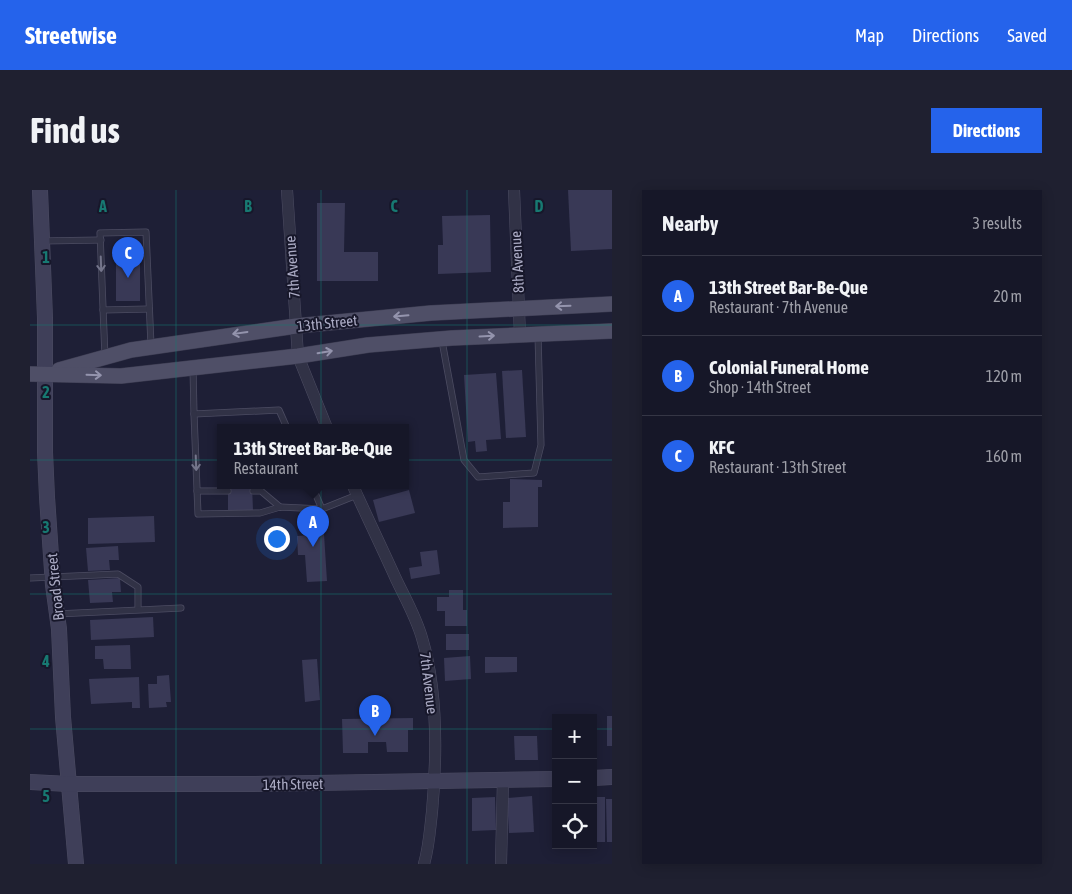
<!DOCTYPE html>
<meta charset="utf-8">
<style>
:root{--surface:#161728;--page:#1f2030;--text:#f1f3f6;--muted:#9e9fa8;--line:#353645;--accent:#2563eb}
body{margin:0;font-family:"Asap Condensed",sans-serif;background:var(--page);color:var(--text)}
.controls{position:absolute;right:15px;bottom:15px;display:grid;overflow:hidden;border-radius:0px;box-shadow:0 2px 12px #0003}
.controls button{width:45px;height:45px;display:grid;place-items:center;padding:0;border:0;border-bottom:1px solid var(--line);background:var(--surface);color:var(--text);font:25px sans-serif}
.you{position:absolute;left:246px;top:348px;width:18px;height:18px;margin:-12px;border:4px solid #fff;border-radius:50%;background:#1a73e8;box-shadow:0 0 0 8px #1a73e833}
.badge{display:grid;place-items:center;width:32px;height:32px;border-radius:50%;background:var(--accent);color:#fff;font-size:16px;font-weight:700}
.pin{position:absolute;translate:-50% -41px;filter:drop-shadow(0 1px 2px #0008)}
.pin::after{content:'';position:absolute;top:26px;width:18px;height:15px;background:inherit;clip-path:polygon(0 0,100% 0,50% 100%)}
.popup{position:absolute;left:187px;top:234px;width:192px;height:65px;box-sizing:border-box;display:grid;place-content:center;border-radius:0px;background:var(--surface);filter:drop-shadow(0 1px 4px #0005);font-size:16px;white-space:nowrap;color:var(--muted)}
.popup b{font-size:19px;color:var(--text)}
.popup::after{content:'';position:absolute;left:50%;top:100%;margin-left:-10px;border:10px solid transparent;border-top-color:var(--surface)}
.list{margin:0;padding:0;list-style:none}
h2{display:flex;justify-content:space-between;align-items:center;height:65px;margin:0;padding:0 20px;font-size:21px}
h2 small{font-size:16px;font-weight:400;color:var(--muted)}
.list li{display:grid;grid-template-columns:32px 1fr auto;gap:15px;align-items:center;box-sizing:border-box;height:80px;padding:0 20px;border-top:1px solid var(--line)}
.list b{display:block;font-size:19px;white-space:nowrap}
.list p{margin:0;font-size:16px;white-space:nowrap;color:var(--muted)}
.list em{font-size:16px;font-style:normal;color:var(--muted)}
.icon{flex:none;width:28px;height:28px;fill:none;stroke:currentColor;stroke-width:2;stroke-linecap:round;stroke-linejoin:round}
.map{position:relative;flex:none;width:582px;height:674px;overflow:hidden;border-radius:0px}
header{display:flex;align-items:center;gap:30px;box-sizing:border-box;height:70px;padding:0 25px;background:var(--accent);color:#fff}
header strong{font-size:24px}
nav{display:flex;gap:28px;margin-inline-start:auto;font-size:18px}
.intro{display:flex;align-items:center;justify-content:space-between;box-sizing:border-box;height:120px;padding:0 30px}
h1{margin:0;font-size:35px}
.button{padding:12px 22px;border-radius:0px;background:var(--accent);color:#fff;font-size:18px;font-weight:700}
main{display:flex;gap:30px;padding:0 30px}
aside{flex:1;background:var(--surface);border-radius:0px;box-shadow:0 2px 12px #0003}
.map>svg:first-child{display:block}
</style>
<header>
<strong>Streetwise</strong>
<nav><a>Map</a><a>Directions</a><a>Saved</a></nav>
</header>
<div class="intro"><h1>Find us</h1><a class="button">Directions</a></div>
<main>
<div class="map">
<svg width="582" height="674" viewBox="0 0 582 674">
<rect width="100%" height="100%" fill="#1e1f36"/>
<!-- building -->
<g fill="#393956">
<polygon points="538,0 582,0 582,59 541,61"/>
<polygon points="287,13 315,13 314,62 348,62 348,91 287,91"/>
<polygon points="460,25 461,82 408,84 408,55 413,55 412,26"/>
<rect x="86" y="65" width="24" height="46"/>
<polygon points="492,180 496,247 476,248 472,181"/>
<polygon points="466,183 471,249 456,250 457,261 446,262 445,251 438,252 434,185"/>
<polygon points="187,254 190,254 190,290 188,290"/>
<polygon points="480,289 512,290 512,297 508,297 508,337 473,338 473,312 480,312"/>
<polygon points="198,296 222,296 223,320 198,321"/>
<polygon points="379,300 385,323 349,332 343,310"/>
<polygon points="124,326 125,352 58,354 58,328"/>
<polygon points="294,344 297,391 277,392 275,365 268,365 267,346"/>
<polygon points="88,356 89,370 79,370 80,380 58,381 56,358"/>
<polygon points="407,360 410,384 381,389 379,378 392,376 390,362"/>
<polygon points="90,388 91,402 82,402 83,412 60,413 58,390"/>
<polygon points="419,400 433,400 433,420 437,420 437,436 415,436 415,421 407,421 407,407 419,407"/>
<polygon points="123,427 124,447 61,450 60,430"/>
<rect x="416" y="444" width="23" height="16"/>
<polygon points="100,455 101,479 74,479 73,469 65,469 65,456"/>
<polygon points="440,466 441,489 415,491 414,468"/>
<polygon points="455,467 487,467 487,482 455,483"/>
<polygon points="287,469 290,510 275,512 272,470"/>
<polygon points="139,485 141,512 136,512 137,517 119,518 118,494 127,494 127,486"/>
<polygon points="109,487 110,518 102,518 102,512 61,514 59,489"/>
<rect x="577" y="526" width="5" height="30"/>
<polygon points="383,528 383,540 378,540 378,562 357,562 356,552 338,552 338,563 313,563 312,529"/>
<polygon points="484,546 507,546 508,570 485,570"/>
<polygon points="502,606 504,642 479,643 477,608"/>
<polygon points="465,607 466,640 442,641 442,608"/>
<polygon points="563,607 575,607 575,652 565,652"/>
<polygon points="576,609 582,609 582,652 577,652"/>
</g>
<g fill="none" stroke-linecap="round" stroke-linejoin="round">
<!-- lane casing -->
<g stroke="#4c4c62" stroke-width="7">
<g id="lane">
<polyline points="12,51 71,50"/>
<polyline points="73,120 119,119"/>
<polyline points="412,151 434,270 448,287 504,283 511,255 508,145"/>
<polyline points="75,167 70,43 116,42 121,155"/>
<polyline points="163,178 164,224 249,220 257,238"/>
<polyline points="164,224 168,324 230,323 250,317 292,319"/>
<polyline points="282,296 292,319 327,305"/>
<polyline points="167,301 198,301"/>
<polyline points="223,301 231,301 250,317"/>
<polyline points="0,388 88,384 108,397 108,419"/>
<polyline points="27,424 151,418"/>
</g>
</g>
<!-- street casing -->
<g stroke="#4c4c62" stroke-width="12">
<g id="street">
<polyline points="257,0 268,166 297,238"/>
<polyline points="484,0 490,145"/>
<path d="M 323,296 C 337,327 352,358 366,389 C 375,408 386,427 392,448 C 408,501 407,566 402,622 C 400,639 399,657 394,674"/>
<polyline points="471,674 473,590"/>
</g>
</g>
<!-- secondary casing -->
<g stroke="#4c4c62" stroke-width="16">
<g id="secondary">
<polyline points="10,0 15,128 15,262 17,307 23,395 29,439 33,527 46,674"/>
<polyline points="563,588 582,587"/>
<polyline points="0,592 39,594 221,594 526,589"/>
</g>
</g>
<!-- primary casing -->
<g stroke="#3b3b50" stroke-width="16">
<g id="primary">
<polyline points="29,180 101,160 266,136 401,123 582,114"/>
<polyline points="0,184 91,186 268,166 338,155 422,148 582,141"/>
</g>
</g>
<!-- lane -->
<use href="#lane" stroke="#313246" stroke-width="5.5"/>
<!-- street -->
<use href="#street" stroke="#313246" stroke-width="11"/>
<!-- secondary -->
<use href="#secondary" stroke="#3f3f59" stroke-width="15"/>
<!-- primary -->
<use href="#primary" stroke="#4f4f67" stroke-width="15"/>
</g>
<!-- one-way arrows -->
<defs><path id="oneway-shaft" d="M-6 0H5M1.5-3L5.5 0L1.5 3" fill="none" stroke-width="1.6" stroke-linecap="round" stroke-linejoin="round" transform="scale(1.25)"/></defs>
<g stroke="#74758b">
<use href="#oneway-shaft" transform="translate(71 74) rotate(88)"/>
<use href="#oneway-shaft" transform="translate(166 273) rotate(88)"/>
</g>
<g stroke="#9494ad">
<use href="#oneway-shaft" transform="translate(533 116) rotate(178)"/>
<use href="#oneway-shaft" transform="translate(371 126) rotate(175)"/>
<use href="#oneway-shaft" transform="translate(210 143) rotate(172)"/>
<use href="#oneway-shaft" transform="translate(457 146) rotate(-3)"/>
<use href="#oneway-shaft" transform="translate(295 162) rotate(-9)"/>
<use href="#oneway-shaft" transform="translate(64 185) rotate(2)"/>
</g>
<!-- grid -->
<path fill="none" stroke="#177972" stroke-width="1" stroke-opacity="0.55" d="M 146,0 L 146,674M 291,0 L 291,674M 437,0 L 437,674M 0,135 L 582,135M 0,270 L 582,270M 0,404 L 582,404M 0,539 L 526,539M 563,539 L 582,539"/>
<g text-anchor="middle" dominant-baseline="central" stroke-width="4" stroke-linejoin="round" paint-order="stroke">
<!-- street labels -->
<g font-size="15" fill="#ababc4" stroke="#17172a">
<text transform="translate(487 72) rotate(-93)">8th Avenue</text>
<text transform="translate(262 77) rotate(-94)">7th Avenue</text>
<text transform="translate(297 133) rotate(-6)">13th Street</text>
<text transform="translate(25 397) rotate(-96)">Broad Street</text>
<text transform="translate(399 493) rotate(83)">7th Avenue</text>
<text transform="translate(263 594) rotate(-1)">14th Street</text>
</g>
</g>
<g font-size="16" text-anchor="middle" font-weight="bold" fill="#177972" stroke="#17172a" stroke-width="4" stroke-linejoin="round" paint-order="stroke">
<text x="73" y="22">A</text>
<text x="218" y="22">B</text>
<text x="364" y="22">C</text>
<text x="509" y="22">D</text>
<text x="16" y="73">1</text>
<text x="16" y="208">2</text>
<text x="16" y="343">3</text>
<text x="16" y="477">4</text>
<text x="16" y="612">5</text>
</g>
</svg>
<div class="controls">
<button>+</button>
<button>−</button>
<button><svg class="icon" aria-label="locate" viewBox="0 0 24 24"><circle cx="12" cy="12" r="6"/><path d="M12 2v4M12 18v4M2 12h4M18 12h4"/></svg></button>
</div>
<div class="you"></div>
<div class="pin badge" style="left:283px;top:357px">A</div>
<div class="popup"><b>13th Street Bar-Be-Que</b>Restaurant</div>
<div class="pin badge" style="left:345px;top:546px">B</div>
<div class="pin badge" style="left:98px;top:88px">C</div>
</div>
<aside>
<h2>Nearby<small>3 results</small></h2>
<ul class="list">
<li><span class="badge">A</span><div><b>13th Street Bar-Be-Que</b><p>Restaurant · 7th Avenue</p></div><em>20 m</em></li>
<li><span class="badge">B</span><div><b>Colonial Funeral Home</b><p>Shop · 14th Street</p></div><em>120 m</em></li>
<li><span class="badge">C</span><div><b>KFC</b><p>Restaurant · 13th Street</p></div><em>160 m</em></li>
</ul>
</aside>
</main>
